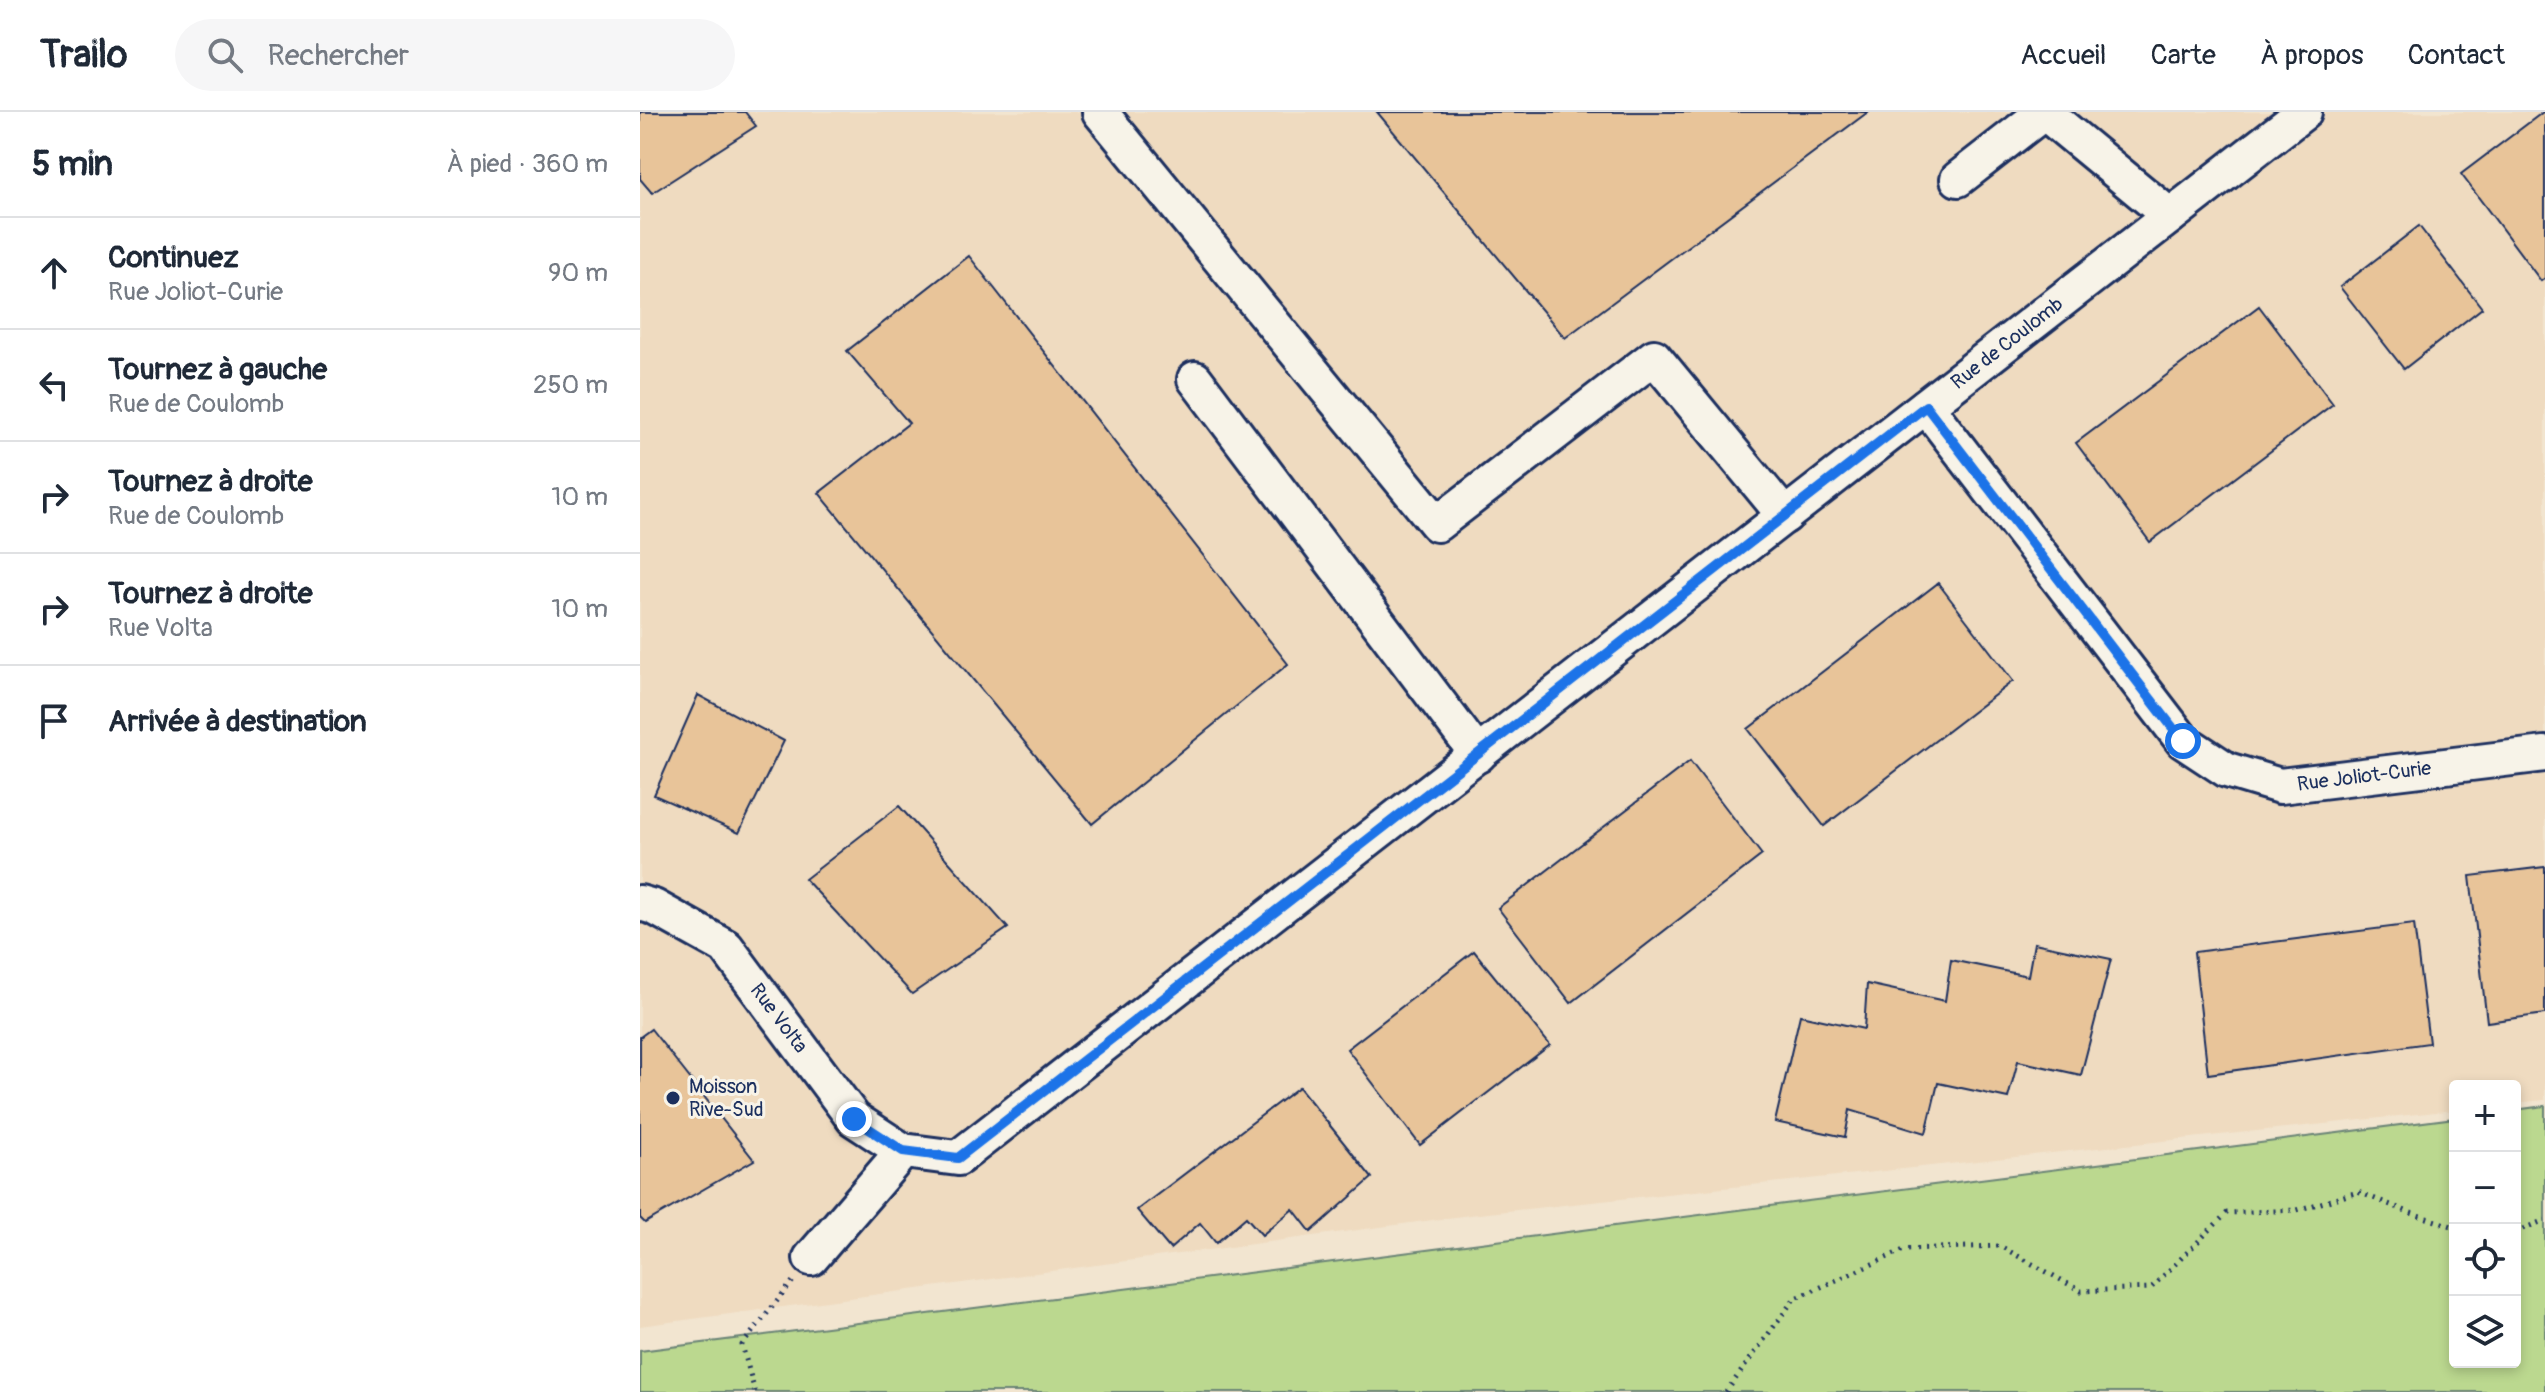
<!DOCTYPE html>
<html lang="fr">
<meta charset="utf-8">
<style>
:root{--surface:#fff;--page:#f6f6f7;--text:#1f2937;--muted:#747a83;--line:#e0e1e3}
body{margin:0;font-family:Pangolin,sans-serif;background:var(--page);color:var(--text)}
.controls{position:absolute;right:24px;bottom:24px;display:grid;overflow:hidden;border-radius:8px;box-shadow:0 4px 12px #0003}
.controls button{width:72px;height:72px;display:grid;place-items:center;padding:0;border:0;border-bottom:2px solid var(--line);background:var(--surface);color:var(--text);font:40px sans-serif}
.stop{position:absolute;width:24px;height:24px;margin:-18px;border:6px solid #1a73e8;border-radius:50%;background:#fff}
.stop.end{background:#1a73e8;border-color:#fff;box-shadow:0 2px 8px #0008}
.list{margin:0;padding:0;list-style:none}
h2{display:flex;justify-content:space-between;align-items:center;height:104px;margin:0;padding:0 32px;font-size:34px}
h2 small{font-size:26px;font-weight:400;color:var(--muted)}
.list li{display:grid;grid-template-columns:52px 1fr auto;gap:24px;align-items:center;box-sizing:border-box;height:112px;padding:0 32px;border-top:2px solid var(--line)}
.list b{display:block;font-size:30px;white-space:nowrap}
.list p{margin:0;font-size:26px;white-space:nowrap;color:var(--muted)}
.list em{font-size:26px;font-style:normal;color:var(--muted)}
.icon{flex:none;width:44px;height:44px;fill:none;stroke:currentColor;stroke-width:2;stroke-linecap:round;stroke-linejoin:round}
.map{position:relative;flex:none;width:1905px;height:1280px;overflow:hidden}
header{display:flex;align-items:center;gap:48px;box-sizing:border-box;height:112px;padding:0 40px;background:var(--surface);border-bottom:2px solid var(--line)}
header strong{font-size:38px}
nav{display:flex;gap:44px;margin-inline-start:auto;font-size:28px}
.search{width:560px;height:72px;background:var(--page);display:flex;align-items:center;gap:20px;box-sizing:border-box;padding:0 28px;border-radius:44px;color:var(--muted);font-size:30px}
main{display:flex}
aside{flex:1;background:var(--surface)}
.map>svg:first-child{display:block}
</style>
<header>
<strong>Trailo</strong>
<div class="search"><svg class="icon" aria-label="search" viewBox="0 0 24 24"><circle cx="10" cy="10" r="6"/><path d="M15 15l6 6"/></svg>Rechercher</div>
<nav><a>Accueil</a><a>Carte</a><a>À propos</a><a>Contact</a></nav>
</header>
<main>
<aside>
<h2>5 min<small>À pied · 360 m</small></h2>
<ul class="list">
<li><svg class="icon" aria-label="ahead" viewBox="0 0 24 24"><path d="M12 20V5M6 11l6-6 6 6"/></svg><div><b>Continuez</b><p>Rue Joliot-Curie</p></div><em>90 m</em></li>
<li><svg class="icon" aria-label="left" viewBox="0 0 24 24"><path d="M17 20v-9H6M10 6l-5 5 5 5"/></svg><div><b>Tournez à gauche</b><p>Rue de Coulomb</p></div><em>250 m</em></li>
<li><svg class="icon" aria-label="right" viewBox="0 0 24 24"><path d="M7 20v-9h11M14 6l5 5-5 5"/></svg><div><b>Tournez à droite</b><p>Rue de Coulomb</p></div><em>10 m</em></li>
<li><svg class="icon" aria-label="right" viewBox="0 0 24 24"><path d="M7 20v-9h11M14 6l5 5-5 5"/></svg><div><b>Tournez à droite</b><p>Rue Volta</p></div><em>10 m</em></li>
<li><svg class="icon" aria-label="arrive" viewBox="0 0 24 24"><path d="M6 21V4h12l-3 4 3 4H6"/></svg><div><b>Arrivée à destination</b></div></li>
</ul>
</aside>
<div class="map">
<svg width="1905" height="1280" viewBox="0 0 1905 1280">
<rect width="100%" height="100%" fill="#f2e5d0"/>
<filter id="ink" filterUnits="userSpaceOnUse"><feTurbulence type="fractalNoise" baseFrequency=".0125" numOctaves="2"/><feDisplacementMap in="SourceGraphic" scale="16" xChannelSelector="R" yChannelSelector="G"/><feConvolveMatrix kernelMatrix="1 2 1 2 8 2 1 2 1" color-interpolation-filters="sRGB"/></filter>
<g filter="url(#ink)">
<!-- built -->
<polygon fill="#efdbc0" points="0,0 1905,0 1905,988 1875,991 1875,974 1815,974 1815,998 830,1103 0,1214"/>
<!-- green -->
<polygon fill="#bbd88f" stroke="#6b8476" stroke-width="2" points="1905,994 1905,1280 0,1280 0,1239 1815,1006 1815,1250 1875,1250 1875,998"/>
<!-- building -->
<g fill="#e8c499" stroke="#1b2f5e" stroke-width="2">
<polygon points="0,0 105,0 116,14 12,81 0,67"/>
<polygon points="737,0 1228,0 925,226"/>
<polygon points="1903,0 1905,0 1905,166 1901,169 1821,62"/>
<polygon points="1779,114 1842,196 1764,257 1700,175"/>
<polygon points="329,144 648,552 452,712 179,381 269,311 207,239"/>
<polygon points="1619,194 1693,292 1510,430 1436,331"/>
<polygon points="1298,471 1373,569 1184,714 1108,617"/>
<polygon points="58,583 144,629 99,721 14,683"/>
<polygon points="1050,649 1122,743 931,891 858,796"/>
<polygon points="259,694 368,816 272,882 165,767"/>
<polygon points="1905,755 1905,902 1847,910 1830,764"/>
<polygon points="1774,812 1789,931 1568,962 1554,840"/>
<polygon points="1394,831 1471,847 1441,963 1378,949 1368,986 1298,971 1286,1021 1210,998 1205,1025 1135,1010 1160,903 1224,917 1227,872 1305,889 1311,848 1388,864"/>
<polygon points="834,839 910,933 780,1033 707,937"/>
<polygon points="11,917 114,1048 5,1111 0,1106 0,925"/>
<polygon points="659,975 732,1066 671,1120 653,1097 622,1123 606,1105 576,1131 560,1111 530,1137 497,1098"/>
</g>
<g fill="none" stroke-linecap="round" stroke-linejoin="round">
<!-- minor casing -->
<g stroke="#1b2f5e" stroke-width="40">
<g id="minor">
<polyline points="460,0 797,412 1014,245 1145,404"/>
<polyline points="1404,0 1530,104"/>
<polyline points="1318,67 1404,0"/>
<polyline points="555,267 838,643"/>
<polyline points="1286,294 1543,629 1587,658 1640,674 1905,642"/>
<polyline points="0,791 14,795 86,835 214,1007 263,1039 318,1046 1664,0"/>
<polyline points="171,1146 263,1039"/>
</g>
</g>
<!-- path -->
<g stroke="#1b2f5e" stroke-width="5" stroke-dasharray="2 6" stroke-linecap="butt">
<polyline points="1875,1120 1905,1108"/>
<polyline points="115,1280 102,1233 153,1169"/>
<polyline points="1086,1280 1154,1187 1266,1137 1360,1134 1441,1179 1511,1176 1587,1101 1657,1098 1718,1080 1771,1101 1815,1115"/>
</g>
<!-- minor -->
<use href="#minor" stroke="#f7f3e8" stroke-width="34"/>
</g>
</g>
<g fill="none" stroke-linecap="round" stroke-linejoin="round" filter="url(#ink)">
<!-- route -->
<polyline stroke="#1a73e8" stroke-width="10" points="214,1007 263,1039 318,1046 1286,294 1543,629"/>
</g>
<!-- markers -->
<circle fill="#1b2f5e" stroke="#f7f3e8" stroke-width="3" cx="33" cy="986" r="8"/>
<g text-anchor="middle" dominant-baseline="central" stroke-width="6" stroke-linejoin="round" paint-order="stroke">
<!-- street labels -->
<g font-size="20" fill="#1b2f5e" stroke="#f7f3e8">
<text transform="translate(1367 231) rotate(-38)">Rue de Coulomb</text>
<text transform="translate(1724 664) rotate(-7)">Rue Joliot-Curie</text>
<text transform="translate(139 906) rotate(53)">Rue Volta</text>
</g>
<!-- poi labels -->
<g font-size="20" fill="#1b2f5e" stroke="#f7f3e8" text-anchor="start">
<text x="49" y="974">Moisson<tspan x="49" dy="23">Rive-Sud</tspan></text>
</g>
</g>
</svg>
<div class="controls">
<button>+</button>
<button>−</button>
<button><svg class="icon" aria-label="locate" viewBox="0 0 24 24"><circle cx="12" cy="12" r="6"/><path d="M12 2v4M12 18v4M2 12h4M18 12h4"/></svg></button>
<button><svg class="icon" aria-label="layers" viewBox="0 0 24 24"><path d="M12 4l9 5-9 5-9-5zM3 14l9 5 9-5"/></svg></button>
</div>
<div class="stop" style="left:1543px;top:629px"></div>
<div class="stop end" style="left:214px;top:1007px"></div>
</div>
</main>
